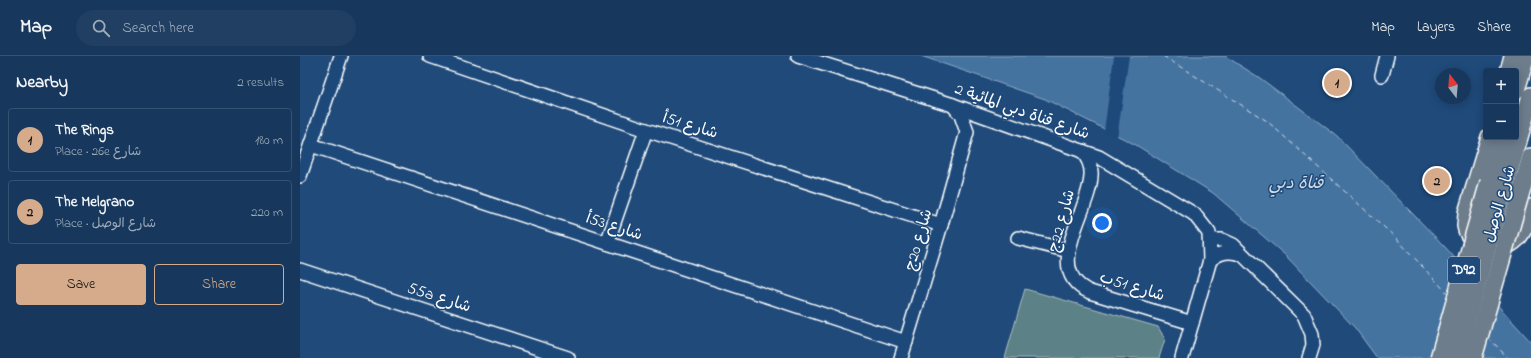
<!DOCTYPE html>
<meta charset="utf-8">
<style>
:root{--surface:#17385c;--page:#203f62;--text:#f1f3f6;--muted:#9eacbb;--line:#365272;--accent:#d6ab8b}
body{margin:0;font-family:"Indie Flower","Playpen Sans Arabic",sans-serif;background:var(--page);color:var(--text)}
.controls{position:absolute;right:12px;top:12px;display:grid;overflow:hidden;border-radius:4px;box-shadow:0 2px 10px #0003}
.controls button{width:36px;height:36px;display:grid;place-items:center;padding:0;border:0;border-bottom:1px solid var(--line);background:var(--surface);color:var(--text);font:20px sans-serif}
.compass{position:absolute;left:1135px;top:12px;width:36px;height:36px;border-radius:50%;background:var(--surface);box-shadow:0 2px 10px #0003;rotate:344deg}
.you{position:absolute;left:802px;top:167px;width:14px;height:14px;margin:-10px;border:3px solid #fff;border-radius:50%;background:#1a73e8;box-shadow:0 0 0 6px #1a73e833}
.badge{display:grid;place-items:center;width:26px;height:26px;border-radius:50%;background:var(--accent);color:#111;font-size:13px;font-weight:700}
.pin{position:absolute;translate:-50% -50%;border:2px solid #fff;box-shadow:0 1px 4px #0006}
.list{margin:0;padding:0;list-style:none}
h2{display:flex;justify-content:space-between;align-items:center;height:52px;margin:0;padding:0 16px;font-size:17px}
h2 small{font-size:13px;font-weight:400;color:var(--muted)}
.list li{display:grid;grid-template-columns:26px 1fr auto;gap:12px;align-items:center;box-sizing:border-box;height:64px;margin:0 8px 8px;padding:0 8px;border:1px solid var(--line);border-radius:4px}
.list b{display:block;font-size:15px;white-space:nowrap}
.list p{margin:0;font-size:13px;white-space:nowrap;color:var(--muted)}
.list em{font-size:13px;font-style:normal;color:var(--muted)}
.actions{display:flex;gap:8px;padding:12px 16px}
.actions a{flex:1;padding:9px 0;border:1px solid var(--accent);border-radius:4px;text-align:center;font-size:14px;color:var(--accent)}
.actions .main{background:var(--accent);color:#111}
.icon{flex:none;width:22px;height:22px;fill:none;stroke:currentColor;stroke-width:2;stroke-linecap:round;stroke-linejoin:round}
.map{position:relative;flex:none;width:1231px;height:302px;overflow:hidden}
header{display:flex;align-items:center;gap:24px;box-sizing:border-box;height:56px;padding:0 20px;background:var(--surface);border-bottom:1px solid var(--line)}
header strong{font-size:19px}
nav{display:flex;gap:22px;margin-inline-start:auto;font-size:14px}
.search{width:280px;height:36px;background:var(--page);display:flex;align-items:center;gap:10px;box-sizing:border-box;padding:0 14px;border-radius:22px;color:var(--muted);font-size:15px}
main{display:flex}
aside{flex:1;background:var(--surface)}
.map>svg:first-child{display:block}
</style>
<header>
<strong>Map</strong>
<div class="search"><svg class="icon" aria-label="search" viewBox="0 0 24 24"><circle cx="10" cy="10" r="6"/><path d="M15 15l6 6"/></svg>Search here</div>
<nav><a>Map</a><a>Layers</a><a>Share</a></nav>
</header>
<main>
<aside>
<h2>Nearby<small>2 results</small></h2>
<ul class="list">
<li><span class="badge">1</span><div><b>The Rings</b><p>Place · 26e شارع</p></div><em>180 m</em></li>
<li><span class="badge">2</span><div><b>The Melgrano</b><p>Place · شارع الوصل</p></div><em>220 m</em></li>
</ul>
<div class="actions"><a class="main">Save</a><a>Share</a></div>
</aside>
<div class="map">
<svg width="1231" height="302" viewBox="0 0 1231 302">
<rect width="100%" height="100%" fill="#1f4a7a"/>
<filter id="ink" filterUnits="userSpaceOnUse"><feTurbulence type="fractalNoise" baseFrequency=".025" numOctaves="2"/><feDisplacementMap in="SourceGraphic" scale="8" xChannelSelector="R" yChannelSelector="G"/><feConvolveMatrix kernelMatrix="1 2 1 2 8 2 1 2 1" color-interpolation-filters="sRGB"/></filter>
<g filter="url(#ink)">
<!-- green -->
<polygon fill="#5c8186" stroke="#aec0c2" points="725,233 858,271 865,283 859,302 705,302"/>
<!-- water -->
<polygon fill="#4473a0" stroke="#8fabc6" points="621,0 925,0 960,22 1037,80 1145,191 1231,286 1231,302 1077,302 1055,272 985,199 913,137 836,89 745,43"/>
<!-- pier -->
<polygon fill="#1f4a7a" points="814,0 829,0 817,82 804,75"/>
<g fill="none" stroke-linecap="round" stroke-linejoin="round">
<!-- ferry -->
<g stroke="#d0dce7" stroke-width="1" stroke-dasharray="5 4" stroke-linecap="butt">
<polyline points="863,0 967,65 1095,181 1149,239"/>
<polyline points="1188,281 1208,302"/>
</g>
<!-- minor casing -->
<g stroke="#fff" stroke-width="16">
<g id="minor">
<polyline points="130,0 346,74 641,169"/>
<polyline points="498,0 653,49 799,101 894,158 909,177 910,204 882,302"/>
<polyline points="1082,19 1087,0"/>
<polyline points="11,89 606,286"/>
<path d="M 782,95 C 788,102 792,110 791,120 C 790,155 741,215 790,236 L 892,267"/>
<polyline points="0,120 41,0"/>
<polyline points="718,182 769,195"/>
<polyline points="911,184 922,184 933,189 1004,259 1012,278 1013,289 1009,302"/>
<polyline points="307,187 346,74"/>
<path d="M 910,204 C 920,196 929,194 941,198"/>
<polyline points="0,214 268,302"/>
<polyline points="601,302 641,169 667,76 661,59 653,49"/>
</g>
</g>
<!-- major casing -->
<g stroke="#fff" stroke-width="20">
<g id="major">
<polyline points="1209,15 1213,0"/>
<polyline points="1216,34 1226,0"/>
<path d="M 1190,81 L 1167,157 C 1167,161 1166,166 1166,170 C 1170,193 1201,198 1216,183 C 1224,175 1227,163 1231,152"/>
<polyline points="1189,126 1202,81"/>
<polyline points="1205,129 1231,40"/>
<polyline points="1222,132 1231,101"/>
</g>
</g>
<!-- minor -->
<use href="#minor" stroke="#1f4a7a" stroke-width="13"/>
<!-- major -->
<use href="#major" stroke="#6d7d8c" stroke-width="17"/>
<!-- major-bridge casing -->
<g stroke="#fff" stroke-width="20" stroke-linecap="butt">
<g id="major-bridge">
<polyline points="1139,302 1189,126"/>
<polyline points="1156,302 1205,129"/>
<polyline points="1173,302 1222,132"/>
</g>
</g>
<!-- major-bridge -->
<use href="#major-bridge" stroke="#6d7d8c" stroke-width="17"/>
</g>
</g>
<g text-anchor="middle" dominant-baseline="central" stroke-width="3" stroke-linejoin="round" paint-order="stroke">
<!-- shield labels -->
<rect fill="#1f4a7a" stroke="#bcc9d7" stroke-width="1" x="1148" y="201" width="32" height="26" rx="3"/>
<g font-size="15" font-weight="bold" fill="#fff">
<text x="1164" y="214">D92</text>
</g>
<!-- street labels -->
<g font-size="16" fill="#fff" stroke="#1f4a7a">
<text transform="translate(722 56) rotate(19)">شارع قناة دبي المائية 2</text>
<text transform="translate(390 70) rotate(17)">شارع 51أ</text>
<text transform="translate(1200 148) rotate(-74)">شارع الوصل</text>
<text transform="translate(762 165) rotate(-75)">شارع 22ج</text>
<text transform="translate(314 171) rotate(18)">شارع 53أ</text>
<text transform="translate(619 184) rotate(-74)">شارع 20ج</text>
<text transform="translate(832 231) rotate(17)">شارع 51ب</text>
<text transform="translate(139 242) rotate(18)">55a شارع</text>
</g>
<!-- water labels -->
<g font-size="17" font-style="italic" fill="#d0dce7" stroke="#1f4a7a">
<text x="996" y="127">قناة دبي</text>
</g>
</g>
</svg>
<div class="controls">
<button>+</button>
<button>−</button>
</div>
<svg class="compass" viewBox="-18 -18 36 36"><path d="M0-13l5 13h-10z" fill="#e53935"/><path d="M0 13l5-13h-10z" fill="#9eacbb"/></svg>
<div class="you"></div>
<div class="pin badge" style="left:1037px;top:27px">1</div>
<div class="pin badge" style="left:1137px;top:125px">2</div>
</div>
</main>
